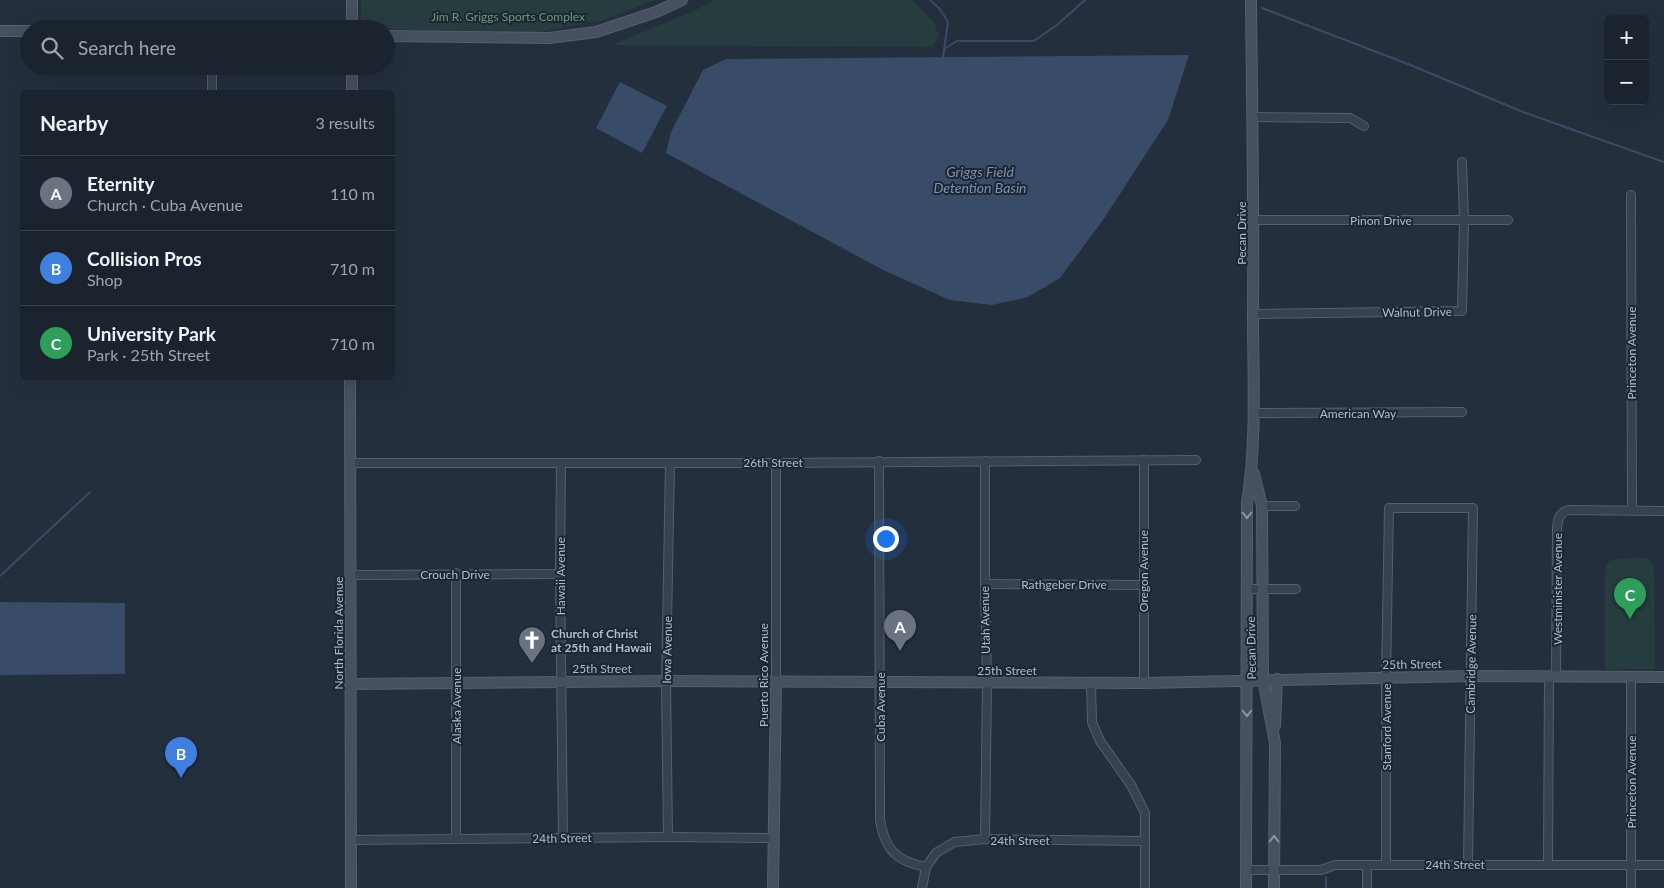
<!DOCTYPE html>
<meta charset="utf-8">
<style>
:root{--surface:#1b232e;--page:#282f3a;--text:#f1f3f6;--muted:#a0a4aa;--line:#39404a;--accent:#bca0f2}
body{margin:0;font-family:Lato,sans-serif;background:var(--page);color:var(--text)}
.controls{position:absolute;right:15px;top:15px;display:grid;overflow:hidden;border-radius:8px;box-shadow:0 5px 20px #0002}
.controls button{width:45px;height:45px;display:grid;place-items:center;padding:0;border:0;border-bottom:1px solid var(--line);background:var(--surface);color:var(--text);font:25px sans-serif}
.you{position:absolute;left:885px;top:538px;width:18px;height:18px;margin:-12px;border:4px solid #fff;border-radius:50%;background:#1a73e8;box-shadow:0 0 0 8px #1a73e833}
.badge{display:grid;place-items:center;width:32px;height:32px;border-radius:50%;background:var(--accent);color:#fff;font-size:16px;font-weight:700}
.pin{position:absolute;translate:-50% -41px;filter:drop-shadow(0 1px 2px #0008)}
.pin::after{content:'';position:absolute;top:26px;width:18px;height:15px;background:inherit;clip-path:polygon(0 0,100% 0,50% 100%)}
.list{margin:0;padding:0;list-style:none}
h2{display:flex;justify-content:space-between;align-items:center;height:65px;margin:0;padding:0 20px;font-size:21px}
h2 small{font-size:16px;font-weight:400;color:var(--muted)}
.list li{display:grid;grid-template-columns:32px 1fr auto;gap:15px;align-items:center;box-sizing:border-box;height:75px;padding:0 20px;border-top:1px solid var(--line)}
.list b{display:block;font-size:19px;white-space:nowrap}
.list p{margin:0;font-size:16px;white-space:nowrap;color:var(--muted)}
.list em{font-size:16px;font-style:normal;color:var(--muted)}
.icon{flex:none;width:28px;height:28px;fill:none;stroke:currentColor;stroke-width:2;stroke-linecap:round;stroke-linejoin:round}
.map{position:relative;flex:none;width:1664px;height:888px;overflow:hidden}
.search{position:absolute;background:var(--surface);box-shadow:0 5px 20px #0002;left:20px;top:20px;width:375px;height:55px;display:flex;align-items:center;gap:12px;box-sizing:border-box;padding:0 18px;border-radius:28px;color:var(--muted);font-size:19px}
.panel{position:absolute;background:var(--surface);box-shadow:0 5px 20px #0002;left:20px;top:90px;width:375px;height:290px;border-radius:8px}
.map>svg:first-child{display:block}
</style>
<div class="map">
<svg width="1664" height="888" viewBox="0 0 1664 888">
<rect width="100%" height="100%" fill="#242f3e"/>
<!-- green -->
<g fill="#263c3f">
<polygon points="361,0 655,0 600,21 539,32 361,29"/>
<polygon points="714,0 912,0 934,23 939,35 932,47 612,45 696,10"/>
<polygon points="1647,558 1654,566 1655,669 1605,669 1605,570 1608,562 1614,559"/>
</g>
<!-- water -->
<g fill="#394c67">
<polygon points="1189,55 1168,120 1103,220 1060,278 1028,297 992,305 950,300 885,271 666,153 671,132 703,70 726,59"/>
<polygon points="620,82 667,106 642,153 596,128"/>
<polygon points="0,602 125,603 125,674 0,675"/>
</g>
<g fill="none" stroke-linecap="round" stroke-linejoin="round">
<!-- stream -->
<g stroke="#394c67" stroke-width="2">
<polyline points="930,0 939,8 948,22 943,58"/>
<polyline points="1262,8 1408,64 1523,112 1664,162"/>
<polyline points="944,49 957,41 1034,41 1057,25 1085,0"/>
<polyline points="0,576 90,492"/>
<polyline points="1326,877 1326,888"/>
</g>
<!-- street casing -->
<g stroke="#565f6c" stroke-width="10">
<g id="street">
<polyline points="212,92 212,66"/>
<polyline points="1253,117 1350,118 1364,126"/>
<polyline points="1631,195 1632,511"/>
<polyline points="1254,220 1508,220"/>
<polyline points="1253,314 1462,311 1464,220 1462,162"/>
<polyline points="1254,413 1462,412"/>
<polyline points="1144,460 1144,683"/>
<path d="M 879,461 L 880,820 C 885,850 896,861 926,867"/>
<polyline points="985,461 985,584 987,683 985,839"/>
<polyline points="350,463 776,463 1196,460"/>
<polyline points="561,463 560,574 563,838"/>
<polyline points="1262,506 1295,506"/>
<polyline points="456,573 456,839"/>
<polyline points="350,575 560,574"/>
<polyline points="985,584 1143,585"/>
<polyline points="1247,589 1296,589"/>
<path d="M 1556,676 L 1557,528 C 1558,518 1559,514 1568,510 L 1664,511"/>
<polyline points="776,681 776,463"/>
<polyline points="1091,683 1092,722 1100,741 1131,785 1145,813 1145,888"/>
<polyline points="668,837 666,681 670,463"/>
<polyline points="351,840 668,837 773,838"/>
<polyline points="1548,864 1549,676"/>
<polyline points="1386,865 1386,677 1389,508 1473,508 1468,864"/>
<polyline points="1247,870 1321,870 1335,865 1664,865"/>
<polyline points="922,888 926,867 936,853 954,842 985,839 1145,841"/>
<polyline points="1367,888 1367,865"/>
<polyline points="1631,888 1631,677"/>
</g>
</g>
<!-- secondary casing -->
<g stroke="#565f6c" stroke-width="12">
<g id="secondary">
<polyline points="352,0 352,29"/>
<polyline points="0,31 29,31"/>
<polyline points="386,36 549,38 596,32 656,12 682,0"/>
<polyline points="352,92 352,66"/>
<polyline points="350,378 351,888"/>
<polyline points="1254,474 1262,506 1263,679 1275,743 1274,888"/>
<polyline points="350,684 666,681 1144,683 1471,676 1664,677"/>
<polyline points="1275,726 1277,679"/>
<polyline points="773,888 776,681"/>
<path d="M 1246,888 L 1247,503 C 1257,440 1253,377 1253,314 C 1254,209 1252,105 1251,0"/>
</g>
</g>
<!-- street -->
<use href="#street" stroke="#38414e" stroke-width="8"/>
<!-- secondary -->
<use href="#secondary" stroke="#465061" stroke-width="10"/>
</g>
<!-- one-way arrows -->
<defs><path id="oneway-chevron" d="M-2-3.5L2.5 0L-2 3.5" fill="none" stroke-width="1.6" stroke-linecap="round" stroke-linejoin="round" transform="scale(1.25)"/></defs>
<g stroke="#8e96a5">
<use href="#oneway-chevron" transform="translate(1247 515) rotate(90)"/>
<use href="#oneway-chevron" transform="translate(1247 713) rotate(90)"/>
<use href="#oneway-chevron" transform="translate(1274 839) rotate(-90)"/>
</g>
<!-- icons -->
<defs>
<g id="church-pin" transform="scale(1.4375)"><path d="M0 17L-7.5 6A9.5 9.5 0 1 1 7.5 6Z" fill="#6b7280" stroke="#1d2633"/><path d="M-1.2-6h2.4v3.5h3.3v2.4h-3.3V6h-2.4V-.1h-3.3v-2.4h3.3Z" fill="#fff"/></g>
</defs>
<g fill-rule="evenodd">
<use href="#church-pin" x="532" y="640"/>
</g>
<g text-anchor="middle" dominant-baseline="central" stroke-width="4" stroke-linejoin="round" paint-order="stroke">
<!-- park labels -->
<g font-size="12" fill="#6b9a76" stroke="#1d2633">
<text x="508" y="16">Jim R. Griggs Sports Complex</text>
</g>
<!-- street labels -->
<g font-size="12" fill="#b4bcc9" stroke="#1d2633">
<text x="1381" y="220">Pinon Drive</text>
<text transform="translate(1241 233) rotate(-90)">Pecan Drive</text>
<text transform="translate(1417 312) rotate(-1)">Walnut Drive</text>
<text transform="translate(1631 353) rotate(-90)">Princeton Avenue</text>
<text x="1358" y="413">American Way</text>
<text x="773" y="462">26th Street</text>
<text transform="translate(1143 571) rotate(-90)">Oregon Avenue</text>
<text x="455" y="574">Crouch Drive</text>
<text transform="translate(560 576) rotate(-90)">Hawaii Avenue</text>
<text x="1064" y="584">Rathgeber Drive</text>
<text transform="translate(1557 589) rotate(-90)">Westminister Avenue</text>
<text transform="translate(985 620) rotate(-91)">Utah Avenue</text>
<text transform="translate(338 633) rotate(-90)">North Florida Avenue</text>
<text transform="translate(1251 648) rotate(-91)">Pecan Drive</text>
<text transform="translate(667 650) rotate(-89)">Iowa Avenue</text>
<text transform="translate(1412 664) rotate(-1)">25th Street</text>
<text transform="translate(1471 664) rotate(-89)">Cambridge Avenue</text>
<text x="602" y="668">25th Street</text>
<text x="1007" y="670">25th Street</text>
<text transform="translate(763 675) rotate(-90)">Puerto Rico Avenue</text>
<text transform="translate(456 706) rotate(-90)">Alaska Avenue</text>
<text transform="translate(880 707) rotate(-90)">Cuba Avenue</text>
<text transform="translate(1386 727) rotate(-90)">Stanford Avenue</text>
<text transform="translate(1631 782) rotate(-90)">Princeton Avenue</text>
<text transform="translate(562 838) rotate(-1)">24th Street</text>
<text x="1020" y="840">24th Street</text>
<text x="1455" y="864">24th Street</text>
</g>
<!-- poi labels -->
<g font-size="12" font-weight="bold" fill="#b4bcc9" stroke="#1d2633" text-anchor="start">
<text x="551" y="633">Church of Christ<tspan x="551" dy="14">at 25th and Hawaii</tspan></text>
</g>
<!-- water labels -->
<g font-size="14" font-style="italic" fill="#7c92b1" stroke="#1d2633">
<text x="980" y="171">Griggs Field<tspan x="980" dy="16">Detention Basin</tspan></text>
</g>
</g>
</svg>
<div class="controls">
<button>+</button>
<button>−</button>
</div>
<div class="you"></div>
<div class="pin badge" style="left:900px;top:651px;background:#6b7280">A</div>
<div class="pin badge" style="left:181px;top:778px;background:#3f7fe0">B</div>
<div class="pin badge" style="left:1630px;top:619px;background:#2e9e5b">C</div>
<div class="search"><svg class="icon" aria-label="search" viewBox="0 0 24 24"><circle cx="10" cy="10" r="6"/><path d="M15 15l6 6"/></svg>Search here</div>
<section class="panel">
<h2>Nearby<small>3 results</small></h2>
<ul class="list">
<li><span class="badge" style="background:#6b7280">A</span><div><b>Eternity</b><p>Church · Cuba Avenue</p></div><em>110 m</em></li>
<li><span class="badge" style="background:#3f7fe0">B</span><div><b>Collision Pros</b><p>Shop</p></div><em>710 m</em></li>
<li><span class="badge" style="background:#2e9e5b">C</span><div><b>University Park</b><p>Park · 25th Street</p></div><em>710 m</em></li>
</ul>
</section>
</div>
